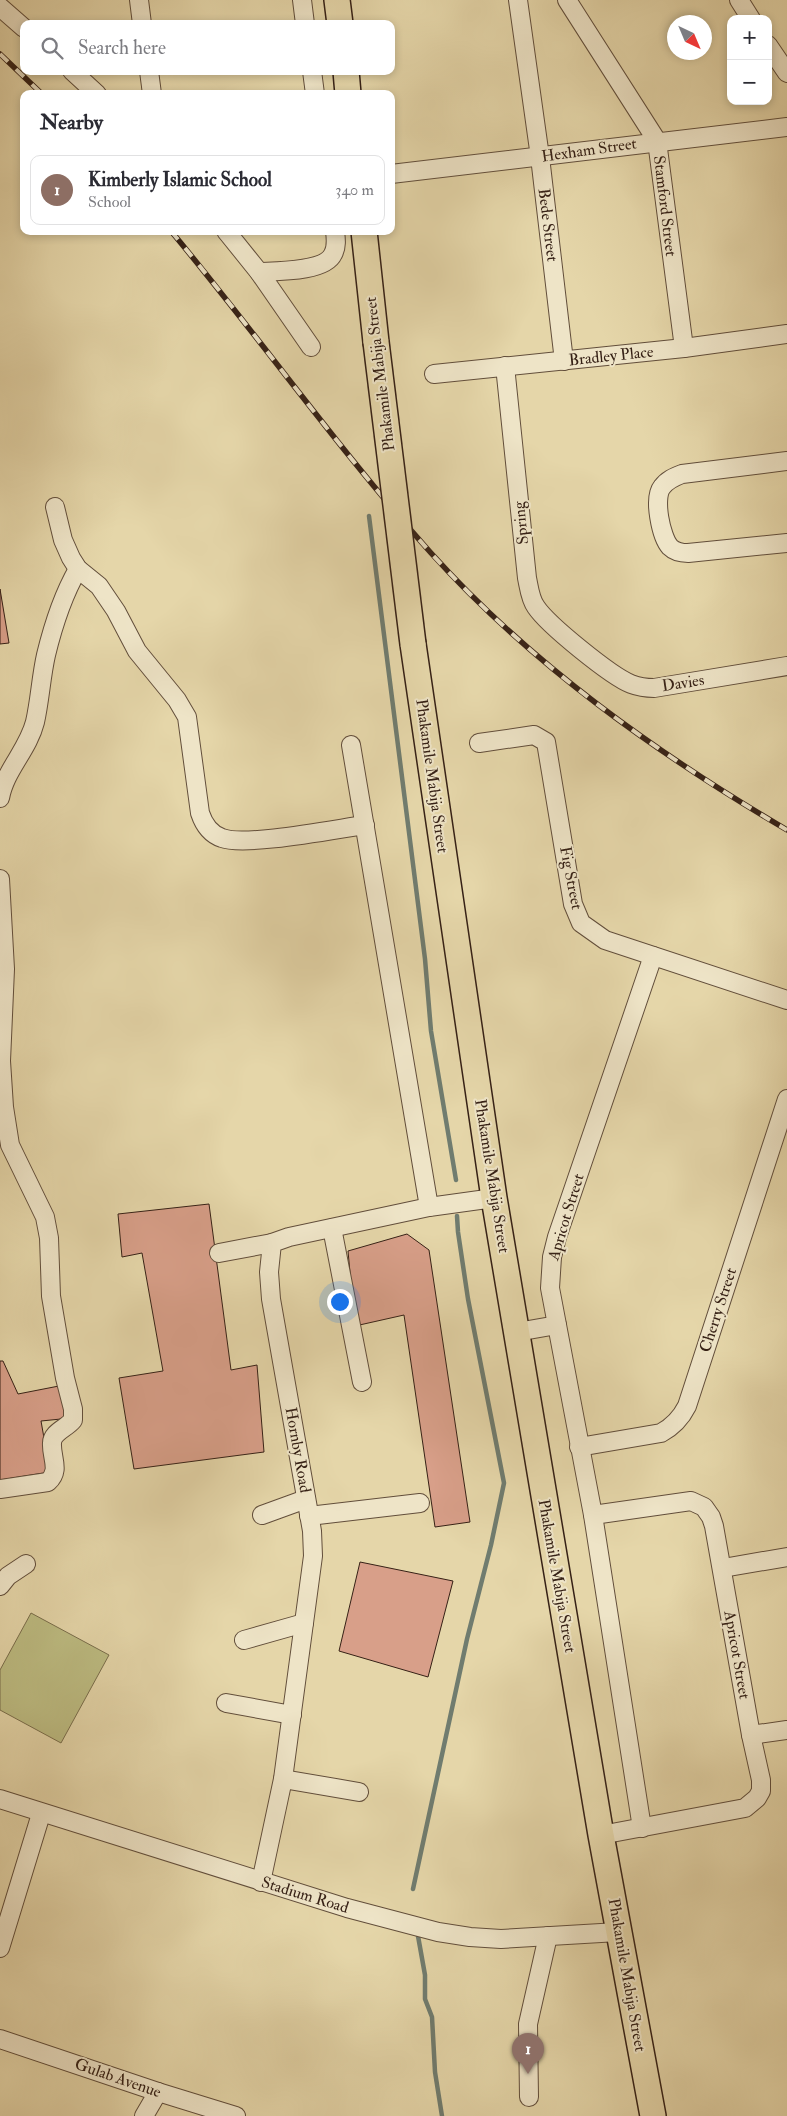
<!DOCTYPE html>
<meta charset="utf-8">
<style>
:root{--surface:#fff;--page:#f2f2f3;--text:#2b2b33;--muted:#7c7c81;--line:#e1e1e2;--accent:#2563eb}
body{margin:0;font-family:"IM FELL Double Pica",serif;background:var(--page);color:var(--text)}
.controls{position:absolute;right:15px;top:15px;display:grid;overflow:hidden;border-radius:10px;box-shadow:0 2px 8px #0003}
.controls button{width:45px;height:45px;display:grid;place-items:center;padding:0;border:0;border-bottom:1px solid var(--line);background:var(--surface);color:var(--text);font:25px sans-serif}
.compass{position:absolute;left:667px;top:15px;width:45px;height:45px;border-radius:50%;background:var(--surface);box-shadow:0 2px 8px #0003;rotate:136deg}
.you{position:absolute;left:339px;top:1301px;width:18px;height:18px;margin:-12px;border:4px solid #fff;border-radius:50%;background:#1a73e8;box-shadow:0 0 0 8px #1a73e833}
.badge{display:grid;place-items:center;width:32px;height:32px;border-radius:50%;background:var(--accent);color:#fff;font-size:16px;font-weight:700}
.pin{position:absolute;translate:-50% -41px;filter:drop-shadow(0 1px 2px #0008)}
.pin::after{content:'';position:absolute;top:26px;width:18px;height:15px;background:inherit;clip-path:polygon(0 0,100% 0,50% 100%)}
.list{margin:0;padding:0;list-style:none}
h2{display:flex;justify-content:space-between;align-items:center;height:65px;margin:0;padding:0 20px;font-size:21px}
h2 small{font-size:16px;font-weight:400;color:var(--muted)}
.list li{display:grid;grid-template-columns:32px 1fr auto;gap:15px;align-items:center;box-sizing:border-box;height:70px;margin:0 10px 10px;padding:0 10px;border:1px solid var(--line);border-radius:10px}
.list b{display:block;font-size:19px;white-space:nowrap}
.list p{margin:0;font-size:16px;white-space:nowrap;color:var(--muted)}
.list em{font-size:16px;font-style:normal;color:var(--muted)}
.icon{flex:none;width:28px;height:28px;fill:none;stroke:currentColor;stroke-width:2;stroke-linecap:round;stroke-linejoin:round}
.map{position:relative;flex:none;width:787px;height:2116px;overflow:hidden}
.search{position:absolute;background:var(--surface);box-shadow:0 2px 8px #0003;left:20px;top:20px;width:375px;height:55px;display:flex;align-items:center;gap:12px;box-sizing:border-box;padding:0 18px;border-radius:10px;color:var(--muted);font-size:19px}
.panel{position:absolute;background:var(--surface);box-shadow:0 2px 8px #0003;left:20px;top:90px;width:375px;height:145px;border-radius:10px}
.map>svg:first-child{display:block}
</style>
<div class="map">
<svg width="787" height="2116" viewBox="0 0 787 2116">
<rect width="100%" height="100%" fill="#e5d6a9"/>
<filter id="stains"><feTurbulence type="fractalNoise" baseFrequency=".004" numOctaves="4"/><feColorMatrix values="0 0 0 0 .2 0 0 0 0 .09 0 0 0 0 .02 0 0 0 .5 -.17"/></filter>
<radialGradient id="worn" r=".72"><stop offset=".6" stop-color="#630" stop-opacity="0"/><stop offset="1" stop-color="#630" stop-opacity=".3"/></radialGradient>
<!-- green -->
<polygon fill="#bdbc82" stroke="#7a6e4c" points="31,1613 109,1655 61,1743 0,1710 0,1670"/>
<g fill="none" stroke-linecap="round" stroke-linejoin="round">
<!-- stream -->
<g stroke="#707c6f" stroke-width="4.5">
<polyline points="369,516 425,959 431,1031 456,1180"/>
<polyline points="413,1889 467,1639 491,1545 504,1483 468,1299 458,1232 457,1216"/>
<polyline points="418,1936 425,1975 425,1999 432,2017 435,2072 442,2116"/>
</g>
</g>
<!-- building -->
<g fill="#d89f89" stroke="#362116">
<polygon points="0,589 9,643 0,644"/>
<polygon points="209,1204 231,1370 257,1365 264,1452 134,1469 119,1378 163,1371 142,1253 122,1257 118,1214"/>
<polygon points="407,1234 429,1250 470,1522 435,1527 404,1315 355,1326 348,1251"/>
<polygon points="0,1361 3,1361 18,1394 64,1385 71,1418 41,1421 50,1472 0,1480"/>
<polygon points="360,1562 453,1581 428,1677 339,1651"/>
</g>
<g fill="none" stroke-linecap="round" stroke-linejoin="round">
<!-- minor casing -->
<g stroke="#624e3b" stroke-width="20">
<g id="minor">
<polyline points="139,0 142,24"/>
<polyline points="302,0 305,24"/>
<polyline points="518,0 540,157 564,361"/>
<polyline points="567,0 657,141 684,348"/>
<polyline points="739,0 751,19"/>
<polyline points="0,7 24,28"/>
<polyline points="768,45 787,73"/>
<polyline points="72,71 97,94"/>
<polyline points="149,71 152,94"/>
<polyline points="312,71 315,94"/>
<polyline points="391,174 787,127"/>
<polyline points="226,231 259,272 311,347"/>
<path d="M 259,272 C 276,271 325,272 333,254 C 337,247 336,239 335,231"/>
<path d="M 505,366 L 527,578 C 529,587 530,599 536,607 C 548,625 611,676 631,684 C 639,687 646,688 654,688 L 787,666"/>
<polyline points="434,374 684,348 787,334"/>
<path d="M 787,461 L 682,474 C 674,477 667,480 662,487 C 653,498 661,537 670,547 C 675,552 682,553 688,553 L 787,543"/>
<path d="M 55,507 L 63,540 L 71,558 L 78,569 L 99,586 L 116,611 L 137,651 L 177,700 L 187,717 L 200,813 C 204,825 210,834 222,838 C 245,847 336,829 365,825"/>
<polyline points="479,743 534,735 546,742 573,904 581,923 605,940 787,1000"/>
<polyline points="351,745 429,1207"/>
<path d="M 0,798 C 5,770 28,750 35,722 C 40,700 41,677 46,655 C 53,626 63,595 78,569"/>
<path d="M 0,879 L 5,969 L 1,1061 L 4,1107 L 10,1145 L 45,1217 L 49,1238 L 51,1296 L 65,1378 L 73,1409 L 73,1420 C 67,1428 52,1432 52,1443 C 51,1458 61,1470 48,1482 L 0,1489"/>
<polyline points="332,1228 362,1382"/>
<polyline points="219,1253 272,1243"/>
<polyline points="517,1332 557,1325"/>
<path d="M 579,1447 L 661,1433 C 674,1426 681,1418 687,1406 L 787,1099"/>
<polyline points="262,1515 306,1499"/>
<polyline points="593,1515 691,1501 704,1507 711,1517 714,1526 751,1735 761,1780 761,1791 757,1798 745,1808 601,1835"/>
<polyline points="309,1516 420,1503"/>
<polyline points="723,1568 787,1557"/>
<polyline points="0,1586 8,1576 26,1564"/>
<polyline points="244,1640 304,1623"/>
<polyline points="226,1703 292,1715"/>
<polyline points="751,1735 787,1730"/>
<polyline points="283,1779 359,1792"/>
<polyline points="0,1799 347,1908 438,1932 470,1937 501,1939 618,1932"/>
<polyline points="642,1828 593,1515 550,1288 552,1257 557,1237 653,956"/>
<polyline points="261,1882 283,1779 313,1556 312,1531 271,1299 269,1272 272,1243 289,1237 429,1207 494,1198"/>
<polyline points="0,1948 41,1814"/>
<polyline points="0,2039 158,2092 236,2116"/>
<polyline points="529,2097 528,2024 548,1936"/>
<polyline points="144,2116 158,2092"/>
</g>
</g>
<!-- highway casing -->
<g stroke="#362116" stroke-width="28">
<g id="highway">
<polyline points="337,0 340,24"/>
<polyline points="346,71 348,94"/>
<polyline points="364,231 376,342"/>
<polyline points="413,644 494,1198 601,1835 653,2116"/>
</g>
</g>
<!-- minor -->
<use href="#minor" stroke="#eee4c7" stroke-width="18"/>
<!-- highway -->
<use href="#highway" stroke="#e5d6a9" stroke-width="25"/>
<!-- rail casing -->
<g stroke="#362116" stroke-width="5.5">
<g id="rail">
<polyline points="0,54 42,94"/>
<path d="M 171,231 C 259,337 339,450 431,553 C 532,665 658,754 787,830"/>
</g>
</g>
<!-- rail -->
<use href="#rail" stroke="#eee4c7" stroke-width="4" stroke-dasharray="11" stroke-linecap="butt"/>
<!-- highway-bridge casing -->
<g stroke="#362116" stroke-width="28" stroke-linecap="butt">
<polyline id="highway-bridge" points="376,342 413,644"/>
</g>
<!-- highway-bridge -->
<use href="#highway-bridge" stroke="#e5d6a9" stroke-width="25"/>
</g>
<g text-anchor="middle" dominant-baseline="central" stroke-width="4" stroke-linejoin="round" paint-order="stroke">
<!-- street labels -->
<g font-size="16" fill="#362116" stroke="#eee4c7">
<text transform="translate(589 150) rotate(-8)">Hexham Street</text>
<text transform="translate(665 206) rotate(83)">Stamford Street</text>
<text transform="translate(548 225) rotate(83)">Bede Street</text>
<text transform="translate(611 356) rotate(-6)">Bradley Place</text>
<text transform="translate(380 374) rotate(-97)">Phakamile Mabija Street</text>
<text transform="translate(521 523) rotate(-96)">Spring</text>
<text transform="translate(683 683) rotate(-9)">Davies</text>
<text transform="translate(432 776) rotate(82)">Phakamile Mabija Street</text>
<text transform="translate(571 878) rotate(79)">Fig Street</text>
<text transform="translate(492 1176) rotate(81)">Phakamile Mabija Street</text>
<text transform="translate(566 1217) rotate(-73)">Apricot Street</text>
<text transform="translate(718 1310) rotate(-72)">Cherry Street</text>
<text transform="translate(298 1450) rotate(80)">Hornby Road</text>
<text transform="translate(557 1576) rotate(80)">Phakamile Mabija Street</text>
<text transform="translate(737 1655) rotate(80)">Apricot Street</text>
<text transform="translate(305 1895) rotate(17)">Stadium Road</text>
<text transform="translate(627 1975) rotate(80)">Phakamile Mabija Street</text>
<text transform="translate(118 2078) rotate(19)">Gulab Avenue</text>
</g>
</g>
<rect width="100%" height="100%" filter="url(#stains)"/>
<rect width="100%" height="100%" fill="url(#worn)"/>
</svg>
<div class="controls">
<button>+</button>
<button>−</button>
</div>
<svg class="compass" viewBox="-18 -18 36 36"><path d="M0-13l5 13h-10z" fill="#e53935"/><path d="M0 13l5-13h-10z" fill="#7c7c81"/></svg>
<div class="you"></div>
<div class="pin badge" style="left:528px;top:2074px;background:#8d6e63">1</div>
<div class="search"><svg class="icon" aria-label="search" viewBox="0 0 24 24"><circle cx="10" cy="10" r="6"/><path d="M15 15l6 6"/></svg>Search here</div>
<section class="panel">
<h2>Nearby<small></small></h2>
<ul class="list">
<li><span class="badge" style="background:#8d6e63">1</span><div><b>Kimberly Islamic School</b><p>School</p></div><em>340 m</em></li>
</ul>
</section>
</div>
